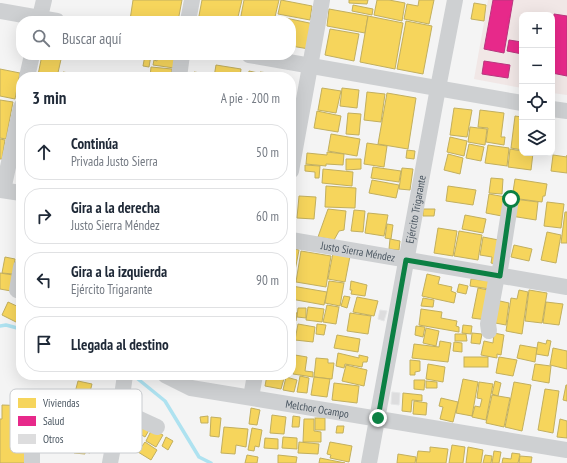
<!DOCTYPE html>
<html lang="es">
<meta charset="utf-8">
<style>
:root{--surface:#fff;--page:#f6f6f7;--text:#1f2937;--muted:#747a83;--line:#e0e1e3}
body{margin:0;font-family:"PT Sans Narrow",sans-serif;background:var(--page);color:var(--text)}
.controls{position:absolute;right:12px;top:12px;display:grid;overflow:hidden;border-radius:8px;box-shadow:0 4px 16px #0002}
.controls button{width:36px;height:36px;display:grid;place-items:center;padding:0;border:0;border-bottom:1px solid var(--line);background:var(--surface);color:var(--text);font:20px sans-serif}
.stop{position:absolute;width:12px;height:12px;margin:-9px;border:3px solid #0b8043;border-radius:50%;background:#fff}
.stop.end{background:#0b8043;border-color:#fff;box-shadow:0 1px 4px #0008}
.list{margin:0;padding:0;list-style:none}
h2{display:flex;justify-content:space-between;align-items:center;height:52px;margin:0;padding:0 16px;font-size:17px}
h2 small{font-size:13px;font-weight:400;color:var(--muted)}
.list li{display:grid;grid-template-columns:26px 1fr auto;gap:12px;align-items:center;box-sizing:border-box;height:56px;margin:0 8px 8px;padding:0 8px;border:1px solid var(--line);border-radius:16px}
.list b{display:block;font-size:15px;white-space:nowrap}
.list p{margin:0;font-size:13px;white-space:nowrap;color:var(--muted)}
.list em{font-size:13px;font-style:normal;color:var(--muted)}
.icon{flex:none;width:22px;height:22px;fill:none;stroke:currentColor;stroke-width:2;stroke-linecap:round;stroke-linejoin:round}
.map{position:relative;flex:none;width:567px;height:463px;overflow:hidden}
.search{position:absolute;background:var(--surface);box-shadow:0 4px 16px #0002;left:16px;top:16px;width:280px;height:44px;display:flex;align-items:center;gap:10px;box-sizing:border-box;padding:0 14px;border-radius:16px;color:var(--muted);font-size:15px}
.panel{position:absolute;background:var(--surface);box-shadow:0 4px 16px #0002;left:16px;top:72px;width:280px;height:308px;border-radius:16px}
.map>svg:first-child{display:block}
</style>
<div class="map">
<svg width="567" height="463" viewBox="0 0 567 463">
<rect width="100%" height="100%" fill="#f4f4f4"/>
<!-- medical -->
<polygon fill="#f1e7e6" points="488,0 567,0 567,95 552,93 552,15 522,15 522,88 474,79"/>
<!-- homes -->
<g fill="#f6d55c" stroke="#c2af5e">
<polygon points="133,0 182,0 178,21 130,20"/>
<polygon points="202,0 242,0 237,21 198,21"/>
<polygon points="244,0 279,0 274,21 240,21"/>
<polygon points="281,0 312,6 310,20 278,14"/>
<polygon points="349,0 368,0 367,4 349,3"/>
<polygon points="377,0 389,0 405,3 402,21 374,15"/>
<polygon points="419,0 434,0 429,24 404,19 407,4 418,6"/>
<polygon points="474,3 486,5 484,21 471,19"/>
<polygon points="353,5 373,9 372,15 352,11"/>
<polygon points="329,9 368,16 365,33 327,26"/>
<polygon points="368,16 403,23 395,69 360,62"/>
<polygon points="281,17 314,24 309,49 291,46 291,21 280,21"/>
<polygon points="406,21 432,26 423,74 397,69"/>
<polygon points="330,29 359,34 354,61 325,55"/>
<polygon points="42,55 62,55 57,77 38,75"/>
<polygon points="145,55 151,55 149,67 143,66"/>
<polygon points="154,55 176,55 174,68 153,65 154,60 157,61 157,57 154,56"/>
<polygon points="216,65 241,69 240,77 214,77"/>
<polygon points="151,67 172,69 171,77 150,77"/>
<polygon points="0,69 20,73 15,99 0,96"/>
<polygon points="249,71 258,73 257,77 248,77"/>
<polygon points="63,72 80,75 80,77 62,77"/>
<polygon points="194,72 214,75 213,77 193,77"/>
<polygon points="260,72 285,75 285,77 260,77"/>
<polygon points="322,88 341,91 336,113 318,110"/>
<polygon points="342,88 359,90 357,108 340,106"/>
<polygon points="367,92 385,94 381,122 364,120"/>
<polygon points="387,93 416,98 408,149 378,144"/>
<polygon points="0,100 13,102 6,139 0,138"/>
<polygon points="454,108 472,110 467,137 450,135"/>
<polygon points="480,110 504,113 501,137 505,137 504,145 486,142 488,128 478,127"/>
<polygon points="317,111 341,116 338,132 314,128"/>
<polygon points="348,113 361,114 359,135 346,134"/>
<polygon points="515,116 522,117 522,150 511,148"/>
<polygon points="470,127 487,129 485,145 468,142"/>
<polygon points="331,134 360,139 357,156 328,151"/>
<polygon points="450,137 467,141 464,156 447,152"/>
<polygon points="0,139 5,140 2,159 0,159"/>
<polygon points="367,143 387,146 384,167 364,164"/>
<polygon points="469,144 484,147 481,161 466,158"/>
<polygon points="488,145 509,148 507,166 485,163"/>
<polygon points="510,149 522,151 522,153 533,153 531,170 508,167"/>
<polygon points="407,150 415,151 414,159 406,158"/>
<polygon points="327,152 344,154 343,165 326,164 326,166 306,164 307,153 327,155"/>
<polygon points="448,154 463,158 460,174 444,170"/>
<polygon points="553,155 567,157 567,155 567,173 551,171"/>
<polygon points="346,159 361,159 361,169 346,170"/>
<polygon points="305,165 320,166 319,178 315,178 315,172 305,171"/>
<polygon points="373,167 401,171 399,182 371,178"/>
<polygon points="402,168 413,169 410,190 399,189"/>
<polygon points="323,169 353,172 352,186 322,183"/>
<polygon points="491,178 503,179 502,194 489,193"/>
<polygon points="515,179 547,184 545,196 543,196 542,202 512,198"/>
<polygon points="372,180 399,185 396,198 369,193"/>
<polygon points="326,186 356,188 355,208 325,207"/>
<polygon points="448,186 476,190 473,205 446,201"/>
<polygon points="489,194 511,198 507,217 486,213"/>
<polygon points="299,196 316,197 314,219 297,218"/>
<polygon points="514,199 538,202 536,220 511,216"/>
<polygon points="547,202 564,204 561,228 544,226"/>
<polygon points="328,209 346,211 344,230 339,231 334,240 318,237"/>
<polygon points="423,209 435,209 434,216 423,216"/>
<polygon points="354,210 365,211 363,232 351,231"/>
<polygon points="565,212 567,212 567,243 561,243"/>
<polygon points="368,213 388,215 384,236 365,233"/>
<polygon points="465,215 486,219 483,233 462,229"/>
<polygon points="387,224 393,225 391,239 385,238"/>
<polygon points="438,228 457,231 453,256 434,253"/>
<polygon points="459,231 482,235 478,260 454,256"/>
<polygon points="547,232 561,235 556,263 541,260"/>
<polygon points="483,237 504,241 500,265 491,263 492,257 480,255"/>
<polygon points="390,239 400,241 399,250 389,249"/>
<polygon points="514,245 532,249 529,261 511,257"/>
<polygon points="291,248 299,250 292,286 327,292 324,305 291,299"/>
<polygon points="301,251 331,256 326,287 296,282"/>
<polygon points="333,253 350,256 345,282 328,279"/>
<polygon points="5,257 15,259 13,274 2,273"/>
<polygon points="0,273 13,275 11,291 0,289"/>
<polygon points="427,274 440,277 438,284 452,287 451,291 456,293 454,303 422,296"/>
<polygon points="471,279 491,281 490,289 470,286"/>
<polygon points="329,281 344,283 340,306 325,303"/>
<polygon points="351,281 367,285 365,296 351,294 352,290 350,290"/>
<polygon points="459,284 468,286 466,294 457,292"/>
<polygon points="478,288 493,291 487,320 472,318"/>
<polygon points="519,290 528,292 522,334 506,331 511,298 517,299"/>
<polygon points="529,290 547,293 542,323 525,321"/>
<polygon points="344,296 350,297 347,308 341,306"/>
<polygon points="357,297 378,301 374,316 353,312"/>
<polygon points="423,298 434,300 433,307 421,306"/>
<polygon points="500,301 509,303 506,325 490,322"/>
<polygon points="8,302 21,308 21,317 18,323 2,315"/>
<polygon points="546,302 563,304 559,325 543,323"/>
<polygon points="327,305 339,307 336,324 323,322"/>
<polygon points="308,307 324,309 322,322 306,320"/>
<polygon points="298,308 306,308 306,318 297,317"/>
<polygon points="421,309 442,312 441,318 457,321 456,326 459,327 459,332 419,325"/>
<polygon points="291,312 297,313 296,321 291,320"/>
<polygon points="350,313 371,316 368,334 347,331"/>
<polygon points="298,324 315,327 313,342 295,340"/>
<polygon points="317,324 326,325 324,335 316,334"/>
<polygon points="463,325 472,326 471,334 462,333"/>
<polygon points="416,326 425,327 423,337 415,335"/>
<polygon points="426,328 439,331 436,346 423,343"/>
<polygon points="472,333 482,334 480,344 471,343"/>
<polygon points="494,333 504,335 501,355 497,354 497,358 481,355 484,341 493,343"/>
<polygon points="455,334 466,334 467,341 455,341"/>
<polygon points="337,335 360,339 358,352 334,348"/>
<polygon points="547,340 551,341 548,356 536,354 538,342 546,344"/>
<polygon points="440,341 451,343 448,362 412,358 414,344 439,347"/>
<polygon points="454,342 462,343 462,352 453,351"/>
<polygon points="520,345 537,348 535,362 517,358"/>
<polygon points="553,348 567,351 567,369 550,365"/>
<polygon points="338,353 359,358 359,355 368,357 367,362 363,362 362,367 345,364 344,368 336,366"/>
<polygon points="295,355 307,357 305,371 313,372 313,377 293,374"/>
<rect x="464" y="357" width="24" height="10"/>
<polygon points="499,357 517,360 513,376 496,373"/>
<polygon points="316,358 328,359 328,363 334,363 332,379 314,377"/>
<polygon points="410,360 420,361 420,371 415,372 415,375 410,375"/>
<polygon points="428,364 445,367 443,382 426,379"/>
<polygon points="535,364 551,366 549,383 532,380"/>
<polygon points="346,365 367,370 364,386 342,381"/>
<polygon points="52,375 69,375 68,379 51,376"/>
<polygon points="222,375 243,375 242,379"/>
<polygon points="267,375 285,375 281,389 265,386"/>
<polygon points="300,376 309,378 307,393 297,392"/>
<polygon points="286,377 297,380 294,392 283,390"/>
<polygon points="314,377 330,379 327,397 311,395"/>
<polygon points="463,379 478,382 472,416 456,413"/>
<polygon points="414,380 425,380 424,390 414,389"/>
<polygon points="78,381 92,384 86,408 72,404"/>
<polygon points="426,381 437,382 437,388 426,388"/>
<polygon points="495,381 501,383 498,396 492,394"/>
<polygon points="479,382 493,384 486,420 472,417 475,406 480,407 482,399 477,398"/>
<polygon points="514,382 531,385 522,431 505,427"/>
<polygon points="334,383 359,386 357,403 332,400"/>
<polygon points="566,385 567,385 567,401 563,400"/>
<polygon points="545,389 559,391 553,433 538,430"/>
<polygon points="403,393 422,395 422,401 412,400 411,412 402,411"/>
<polygon points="492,395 510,398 504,427 486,423"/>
<polygon points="441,398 458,402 453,422 440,419 443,407 439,406"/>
<polygon points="414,401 427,403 426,415 413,414"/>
<polygon points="2,405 31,406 30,463 0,463 0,419 2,419"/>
<polygon points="251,408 260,410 257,425 249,424"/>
<polygon points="272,415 286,417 284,434 270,433"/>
<polygon points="208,416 208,423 201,423 200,417"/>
<polygon points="293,416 300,417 299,427 292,427"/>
<polygon points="134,417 151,427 145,437 128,427"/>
<polygon points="211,417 221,418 219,437 210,436"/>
<rect x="315" y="418" width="10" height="12"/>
<polygon points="304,419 314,419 314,431 321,432 321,442 303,442"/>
<polygon points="560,419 567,421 567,438 557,437"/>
<polygon points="337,426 344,426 343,433 336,433"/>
<polygon points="224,427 248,429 246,447 236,445 235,454 221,453"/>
<polygon points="252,428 262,430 259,447 255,446 254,451 248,450"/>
<polygon points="152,429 163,435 156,447 146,441"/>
<polygon points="166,437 173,441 168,450 162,446"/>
<polygon points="283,437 297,438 297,449 282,448"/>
<polygon points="265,438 278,439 278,449 264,448"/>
<polygon points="76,439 100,442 99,450 90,449 90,453 85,452 85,454 74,453"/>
<polygon points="145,442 157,450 151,460 138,452"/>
<polygon points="299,442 319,444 318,454 298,453"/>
<polygon points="330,442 352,446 349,462 330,458 331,455 327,454"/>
<polygon points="452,445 465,447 463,463 449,463"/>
<polygon points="430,447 448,449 446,463 416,463 418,451 430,452"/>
<polygon points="468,447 483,450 481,463 466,463"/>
<polygon points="494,451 501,452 499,463 492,463"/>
<polygon points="512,453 520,454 518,463 502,463 503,458 511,459"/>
<polygon points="398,454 416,457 415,463 397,463"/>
<polygon points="247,455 258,457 257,463 245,463"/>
<polygon points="278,455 297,457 296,463 278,463"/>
<polygon points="485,455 492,456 491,463 483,463"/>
<polygon points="520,456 532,457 531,463 519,463"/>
<polygon points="320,458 345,463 319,463"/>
</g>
<!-- health -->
<g fill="#e7298a" stroke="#b8367e">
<polygon points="493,0 513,0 504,53 484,49"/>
<polygon points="554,14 567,16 567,76 552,73 552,27"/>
<polygon points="509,40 522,42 522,54 507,51"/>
<polygon points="484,61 510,65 508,78 482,74"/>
</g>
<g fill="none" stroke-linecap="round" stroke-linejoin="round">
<!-- stream -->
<g stroke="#aee2f0" stroke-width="3.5">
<polyline points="0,326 6,325 21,329"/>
<polyline points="133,375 165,401 199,457 211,463"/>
</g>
</g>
<!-- building -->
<g fill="#ddddde" stroke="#e5e6e7">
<polygon points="380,310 387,311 384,321 378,319"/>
<polygon points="392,392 400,393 399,405 391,404"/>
</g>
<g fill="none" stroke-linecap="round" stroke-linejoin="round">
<!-- minor -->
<g stroke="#ced0d2" stroke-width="16">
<polyline points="0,11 57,21"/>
<polyline points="39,21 44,0"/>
<polyline points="188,21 192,0"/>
<polyline points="249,55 522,103"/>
<polyline points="27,77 32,55"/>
<polyline points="179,77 182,55"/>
<polyline points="552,109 567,111"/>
<polyline points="291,171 322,0"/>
<polyline points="0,190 21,193"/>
<polyline points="3,190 21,107"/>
<path id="s1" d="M 291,240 L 567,287"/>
<polyline points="499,276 511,199"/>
<polyline points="17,290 21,267"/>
<polyline points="489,331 488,324 497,275"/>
<path id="s2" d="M 165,375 L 191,388 L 567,450"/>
<polyline points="251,397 255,375"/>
<polyline points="120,410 157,427"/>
<polyline points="32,463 32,408"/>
<polyline points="110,463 120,410 125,375"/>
<path id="s3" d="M 369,463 L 438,88 L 455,0"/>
</g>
</g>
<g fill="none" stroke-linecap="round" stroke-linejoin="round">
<!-- route -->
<polyline stroke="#0b8043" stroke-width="5" points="378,418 406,260 500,276 511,199"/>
</g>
<g text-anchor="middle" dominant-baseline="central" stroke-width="4" stroke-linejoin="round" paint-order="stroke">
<!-- street labels -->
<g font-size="11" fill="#4a5661" stroke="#fff">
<text stroke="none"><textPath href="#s3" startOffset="258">Ejército Trigarante</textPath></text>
<text stroke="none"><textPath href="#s1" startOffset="68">Justo Sierra Méndez</textPath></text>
<text stroke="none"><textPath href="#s2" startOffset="157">Melchor Ocampo</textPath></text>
</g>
</g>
<!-- legend -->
<rect x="10" y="389" width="132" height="64" rx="6" fill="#fff" stroke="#c9ccd0" stroke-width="1"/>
<rect x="18" y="398" width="18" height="10" fill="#f6d55c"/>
<rect x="18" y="416" width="18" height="10" fill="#e7298a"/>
<rect x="18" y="434" width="18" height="10" fill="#ddddde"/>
<g font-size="11" fill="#4a5661">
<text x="43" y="407">Viviendas</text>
<text x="43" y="425">Salud</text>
<text x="43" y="443">Otros</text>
</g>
</svg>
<div class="controls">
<button>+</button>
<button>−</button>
<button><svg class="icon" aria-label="locate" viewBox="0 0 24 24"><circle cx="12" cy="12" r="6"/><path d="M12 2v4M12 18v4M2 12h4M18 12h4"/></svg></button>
<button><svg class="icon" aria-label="layers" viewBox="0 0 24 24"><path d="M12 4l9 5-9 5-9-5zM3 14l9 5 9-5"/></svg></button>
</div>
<div class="stop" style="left:511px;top:199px"></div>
<div class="stop end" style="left:378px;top:418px"></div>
<div class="search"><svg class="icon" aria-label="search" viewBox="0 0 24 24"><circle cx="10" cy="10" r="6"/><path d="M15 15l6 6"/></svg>Buscar aquí</div>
<section class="panel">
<h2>3 min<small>A pie · 200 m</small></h2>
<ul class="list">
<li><svg class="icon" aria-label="ahead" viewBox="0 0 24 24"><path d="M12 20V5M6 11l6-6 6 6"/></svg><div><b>Continúa</b><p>Privada Justo Sierra</p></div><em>50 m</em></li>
<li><svg class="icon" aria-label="right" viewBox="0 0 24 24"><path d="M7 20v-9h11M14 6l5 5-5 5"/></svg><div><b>Gira a la derecha</b><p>Justo Sierra Méndez</p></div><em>60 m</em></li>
<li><svg class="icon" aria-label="left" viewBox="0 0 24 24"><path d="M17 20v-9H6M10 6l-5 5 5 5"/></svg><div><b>Gira a la izquierda</b><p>Ejército Trigarante</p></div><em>90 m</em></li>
<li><svg class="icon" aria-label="arrive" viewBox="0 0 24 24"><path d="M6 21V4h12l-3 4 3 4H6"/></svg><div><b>Llegada al destino</b></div></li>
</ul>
</section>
</div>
